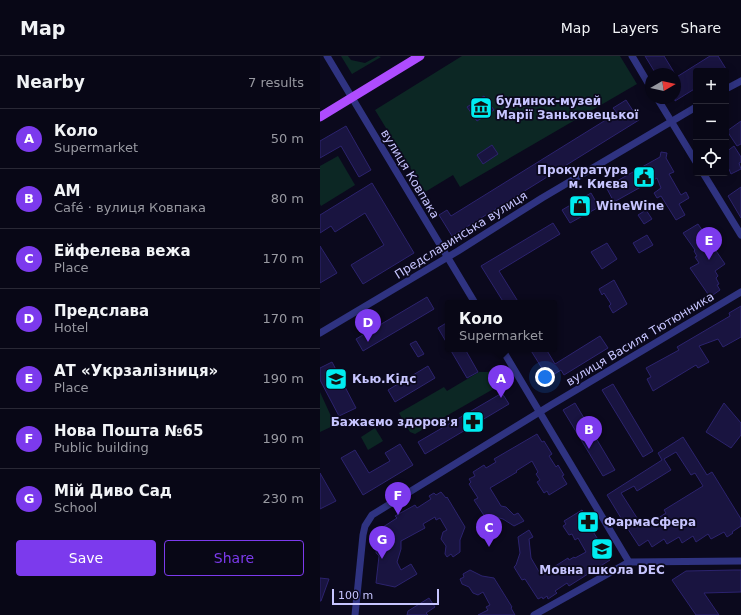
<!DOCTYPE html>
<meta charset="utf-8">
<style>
:root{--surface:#080716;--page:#161523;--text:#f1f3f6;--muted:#9899a1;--line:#292835;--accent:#7c3aed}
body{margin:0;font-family:"DejaVu Sans",sans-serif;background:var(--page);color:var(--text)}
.controls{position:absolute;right:12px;top:12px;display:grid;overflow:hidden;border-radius:4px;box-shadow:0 2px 10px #0003}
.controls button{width:36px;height:36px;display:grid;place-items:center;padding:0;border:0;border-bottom:1px solid var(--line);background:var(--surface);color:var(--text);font:20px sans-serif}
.compass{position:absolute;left:325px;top:12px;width:36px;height:36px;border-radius:50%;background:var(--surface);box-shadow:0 2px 10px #0003;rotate:81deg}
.scale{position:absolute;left:12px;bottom:10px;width:107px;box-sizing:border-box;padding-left:4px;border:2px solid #c7c5ff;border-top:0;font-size:11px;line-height:14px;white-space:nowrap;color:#c7c5ff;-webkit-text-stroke:3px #0b091d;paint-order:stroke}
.you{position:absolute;left:225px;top:321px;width:14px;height:14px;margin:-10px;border:3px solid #fff;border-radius:50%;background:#1a73e8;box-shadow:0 0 0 6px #1a73e833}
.badge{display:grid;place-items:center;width:26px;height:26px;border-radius:50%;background:var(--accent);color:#fff;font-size:13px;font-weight:700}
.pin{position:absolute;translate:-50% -33px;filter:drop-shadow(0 1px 2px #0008)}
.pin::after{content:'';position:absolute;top:21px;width:14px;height:12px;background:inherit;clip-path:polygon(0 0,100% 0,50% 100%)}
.popup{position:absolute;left:125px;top:244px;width:112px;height:52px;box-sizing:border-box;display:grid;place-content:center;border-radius:4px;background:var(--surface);filter:drop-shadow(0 1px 3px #0005);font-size:13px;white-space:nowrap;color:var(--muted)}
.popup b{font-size:15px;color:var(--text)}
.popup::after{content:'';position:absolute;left:50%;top:100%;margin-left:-8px;border:8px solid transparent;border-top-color:var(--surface)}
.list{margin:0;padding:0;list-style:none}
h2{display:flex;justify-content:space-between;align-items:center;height:52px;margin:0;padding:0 16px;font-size:17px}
h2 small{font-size:13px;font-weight:400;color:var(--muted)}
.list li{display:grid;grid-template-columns:26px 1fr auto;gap:12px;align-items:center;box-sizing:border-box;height:60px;padding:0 16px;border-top:1px solid var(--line)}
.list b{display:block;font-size:15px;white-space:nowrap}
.list p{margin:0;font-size:13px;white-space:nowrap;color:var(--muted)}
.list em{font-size:13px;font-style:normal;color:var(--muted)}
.actions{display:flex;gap:8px;padding:12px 16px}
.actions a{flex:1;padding:9px 0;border:1px solid var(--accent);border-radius:4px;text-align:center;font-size:14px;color:var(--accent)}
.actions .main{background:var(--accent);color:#fff}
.icon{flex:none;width:22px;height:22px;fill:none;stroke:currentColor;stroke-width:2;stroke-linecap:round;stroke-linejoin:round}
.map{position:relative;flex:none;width:421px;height:559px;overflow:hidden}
header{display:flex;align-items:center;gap:24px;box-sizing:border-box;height:56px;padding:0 20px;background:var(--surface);border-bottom:1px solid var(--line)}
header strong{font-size:19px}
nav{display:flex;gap:22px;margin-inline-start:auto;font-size:14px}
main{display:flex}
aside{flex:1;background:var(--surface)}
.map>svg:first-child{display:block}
</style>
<header>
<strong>Map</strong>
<nav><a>Map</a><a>Layers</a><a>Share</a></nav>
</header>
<main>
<aside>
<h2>Nearby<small>7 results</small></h2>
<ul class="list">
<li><span class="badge">A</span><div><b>Коло</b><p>Supermarket</p></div><em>50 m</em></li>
<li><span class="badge">B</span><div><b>AM</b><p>Café · вулиця Ковпака</p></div><em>80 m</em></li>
<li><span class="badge">C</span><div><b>Ейфелева вежа</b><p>Place</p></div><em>170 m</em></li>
<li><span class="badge">D</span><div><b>Предслава</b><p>Hotel</p></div><em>170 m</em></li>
<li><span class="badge">E</span><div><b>АТ «Укрзалізниця»</b><p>Place</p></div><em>190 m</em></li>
<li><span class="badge">F</span><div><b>Нова Пошта №65</b><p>Public building</p></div><em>190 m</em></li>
<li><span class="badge">G</span><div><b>Мiй Диво Сад</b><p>School</p></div><em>230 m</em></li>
</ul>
<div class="actions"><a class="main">Save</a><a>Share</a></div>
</aside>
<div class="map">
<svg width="421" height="559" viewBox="0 0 421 559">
<rect width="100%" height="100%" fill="#0b091d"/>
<!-- green -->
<g fill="#0c2724">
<polygon points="21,0 28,0 31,4 45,7 58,0 61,1 32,18"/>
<polygon points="142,0 300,0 317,28 140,131 133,119 105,136 55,54"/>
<polygon points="18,100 35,129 1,150 0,148 0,110"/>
<polygon points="180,309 189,324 95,378 90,376 79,357 124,331 127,335 159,316 169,316"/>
<polygon points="0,336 15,369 0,376"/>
<polygon points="55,372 63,385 48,394 41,381"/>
</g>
<!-- building -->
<g fill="#191440" stroke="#2c236e" fill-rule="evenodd">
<polygon points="325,0 344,0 355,18 336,18"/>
<polygon points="390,0 398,0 406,13 402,15 376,15 376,32 355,45 355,22"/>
<polygon points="164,40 174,54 157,65 147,51"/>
<polygon points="306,44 319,64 132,180 119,159 127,154 131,160 297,57 293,52"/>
<polygon points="421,65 421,88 417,90 407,75"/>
<polygon points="26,70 51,114 39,121 21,90 0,102 0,85"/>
<polygon points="172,89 178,98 163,108 157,99"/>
<polygon points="414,90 421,101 421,106 419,107 421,113 411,118 409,113 406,115 406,96"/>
<polygon points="341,96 347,97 346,102 354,116 349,118 361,139 366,136 369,142 359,148 365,159 356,164 341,140 337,142 334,137 341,132 337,122 294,146 286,131 340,101"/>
<polygon points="52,127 94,197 43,228 31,209 64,189 45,157 15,176 11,170 0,177 0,159"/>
<polygon points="421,131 421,162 408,140"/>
<polygon points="271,137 279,151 250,167 242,154"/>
<polygon points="326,154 332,163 324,168 318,159"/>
<polygon points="233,167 240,178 179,215 199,247 184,247 161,210"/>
<polygon points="378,168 405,208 395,215 398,220 396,222 399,228 397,229 400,234 390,241 370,212 379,207 375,201 377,200 374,195 375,194 363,177"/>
<polygon points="327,179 333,189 319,197 313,187"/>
<polygon points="287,187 297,203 282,213 271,196"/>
<polygon points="0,190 17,217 0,227"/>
<polygon points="294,224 307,248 293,257 289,250 291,248 284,237 282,239 279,233"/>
<polygon points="107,241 114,253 43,295 36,283"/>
<polygon points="421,250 421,281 403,291 398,283 379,290 389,306 378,312 376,309 333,335 327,323 331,321 326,312 359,294 357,291 410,260 409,257"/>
<polygon points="128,266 128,289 118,272"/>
<polygon points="280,280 288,292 244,319 241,314 228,322 210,293 226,293 235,308"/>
<polygon points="96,285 104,298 98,301 90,288"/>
<polygon points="130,293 145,293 158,316 147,322"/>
<polygon points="12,306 36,352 19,360 0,324 0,312"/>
<polygon points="108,310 115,322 75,346 68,334"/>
<polygon points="293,328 333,395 323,401 282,334"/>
<polygon points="182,337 189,348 105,398 98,386"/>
<polygon points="255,347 295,414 283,420 243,354"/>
<polygon points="404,347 421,367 421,379 411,392 386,376"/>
<polygon points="217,378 222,386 224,385 232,398 229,400 236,411 238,409 244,419 242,420 247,428 229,439 227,435 224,437 217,426 220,424 216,418 218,416 212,405 196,415 197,416 170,432 181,450 186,451 194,459 198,457 204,465 194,470 183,463 168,459 165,461 154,444 158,442 149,428 151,426 149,423 155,420 153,416 164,409 166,412 176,406 174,403"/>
<path d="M 363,381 L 387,419 L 392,416 L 421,463 L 421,470 L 412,476 L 413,477 L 407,481 L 404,476 L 391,483 L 388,478 L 376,486 L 373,480 L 362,487 L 359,481 L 347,488 L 344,483 L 332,491 L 328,484 L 319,490 L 304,467 L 299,470 L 296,465 L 301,462 L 287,439 L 342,404 L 338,397 ZM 356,396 L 371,419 L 375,417 L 383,430 L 344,454 L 346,457 L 326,470 L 322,463 L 319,465 L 301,437 L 314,430 L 317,435 L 351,414 L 344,403 Z"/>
<polygon points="80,388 93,409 43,439 21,402 35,394 49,417 70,405 65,397"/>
<polygon points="0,417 16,445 0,453"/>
<polygon points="121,436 126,442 127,441 145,471 140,484 140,496 133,501 131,498 127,501 125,498 126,490 121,483 123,476 127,474 120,462 116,464 115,461 103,468 105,472 81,485 81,493 77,506 81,514 91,508 97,518 75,531 56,527 59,500 56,497 58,477 64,473 63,471 77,462 75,460 95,449 97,452 111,443 109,440 114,437 116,439"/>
<polygon points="262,454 268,462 269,461 276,471 272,474 279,485 282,484 289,495 286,497 290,504 249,530 247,527 235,535 237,537 228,543 227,540 223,543 222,541 218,543 205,523 202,524 194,511 196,509 200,497 198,481 209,474 213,481 209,483 211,502 221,519 248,502 249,504 254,501 255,502 266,496 258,482 255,484 252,478 249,479 243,470 246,468 244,465"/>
<polygon points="150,514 162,520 174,522 192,551 191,552 195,559 158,559 168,554 166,551 170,549 163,536 158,539 153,537 149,531 142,528 140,523 144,521 143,518"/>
<polygon points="415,514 421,514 421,536 384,537 399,559 376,559 352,524 366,515"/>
<polygon points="0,522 9,523 1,545 0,545"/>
<polygon points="109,542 115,551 106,557 108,559 87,559 88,555"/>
</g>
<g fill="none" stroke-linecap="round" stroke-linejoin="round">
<!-- minor -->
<g stroke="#2f3381" stroke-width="7">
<polyline points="7,0 155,247"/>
<polyline points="312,0 331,32"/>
<polyline points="406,33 421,25"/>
<polyline points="337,42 376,106"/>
<polyline points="383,117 421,179"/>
<polyline points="0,277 138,195 222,142 376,51"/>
<polyline points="182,293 309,506"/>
<polyline points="35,559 43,479 45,470 52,459 231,349 421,236"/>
<polyline points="214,559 309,506 421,505"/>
</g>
<!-- major -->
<polyline stroke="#ae4cff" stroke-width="9" points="0,61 100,0"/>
</g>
<!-- icons -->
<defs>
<g id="museum-square" transform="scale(1.15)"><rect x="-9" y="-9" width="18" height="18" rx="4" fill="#00ecf0" stroke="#0b091d"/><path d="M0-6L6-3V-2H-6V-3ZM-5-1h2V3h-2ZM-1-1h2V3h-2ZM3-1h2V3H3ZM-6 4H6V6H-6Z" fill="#111"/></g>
<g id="civic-square" transform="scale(1.15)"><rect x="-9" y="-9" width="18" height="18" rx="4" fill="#00ecf0" stroke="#0b091d"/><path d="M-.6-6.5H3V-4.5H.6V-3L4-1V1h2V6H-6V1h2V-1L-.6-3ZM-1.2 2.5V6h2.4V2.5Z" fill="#111"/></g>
<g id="shop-square" transform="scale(1.15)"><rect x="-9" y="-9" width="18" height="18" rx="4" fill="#00ecf0" stroke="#0b091d"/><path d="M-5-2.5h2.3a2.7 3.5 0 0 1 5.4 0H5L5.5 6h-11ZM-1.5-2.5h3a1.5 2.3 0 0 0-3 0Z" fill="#111"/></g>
<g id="school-square" transform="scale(1.15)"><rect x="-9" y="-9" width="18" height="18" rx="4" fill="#00ecf0" stroke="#0b091d"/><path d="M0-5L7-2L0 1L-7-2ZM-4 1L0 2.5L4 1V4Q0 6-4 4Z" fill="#111"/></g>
<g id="pharmacy-square" transform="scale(1.15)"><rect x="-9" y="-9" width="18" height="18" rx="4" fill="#00ecf0" stroke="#0b091d"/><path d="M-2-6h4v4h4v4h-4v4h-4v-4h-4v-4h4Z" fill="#111"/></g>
</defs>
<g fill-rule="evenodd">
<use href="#museum-square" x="161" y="52"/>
<use href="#civic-square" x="324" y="121"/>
<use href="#shop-square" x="260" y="150"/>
<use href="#school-square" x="16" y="323"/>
<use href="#pharmacy-square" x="153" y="366"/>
<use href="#pharmacy-square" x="268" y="466"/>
<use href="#school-square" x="282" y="493"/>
</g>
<g text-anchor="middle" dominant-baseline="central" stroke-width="3.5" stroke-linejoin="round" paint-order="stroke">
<!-- poi labels -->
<g font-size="12" font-weight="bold" fill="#c7c5ff" stroke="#0b091d" text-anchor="start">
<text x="176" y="45">будинок-музей<tspan x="176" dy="14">Марії Заньковецької</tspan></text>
<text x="308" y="114" text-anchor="end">Прокуратура<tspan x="308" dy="14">м. Києва</tspan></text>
<text x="276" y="150">WineWine</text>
<text x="32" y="323">Кью.Кідс</text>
<text x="138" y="366" text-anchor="end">Бажаємо здоров'я</text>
<text x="284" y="466">ФармаСфера</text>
<text x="282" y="514" text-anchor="middle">Мовна школа DEC</text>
</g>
<!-- street labels -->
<g font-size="12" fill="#c7c5ff" stroke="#0b091d">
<text transform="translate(90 118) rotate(59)">вулиця Ковпака</text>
<text transform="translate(141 179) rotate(-32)">Предславинська вулиця</text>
<text transform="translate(320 283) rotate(-31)">вулиця Василя Тютюнника</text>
</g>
</g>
</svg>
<div class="controls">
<button>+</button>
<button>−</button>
<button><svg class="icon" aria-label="locate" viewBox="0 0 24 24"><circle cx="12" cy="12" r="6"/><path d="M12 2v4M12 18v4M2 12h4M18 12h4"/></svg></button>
</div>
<svg class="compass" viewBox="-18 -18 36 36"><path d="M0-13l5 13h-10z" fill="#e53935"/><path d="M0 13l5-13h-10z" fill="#9899a1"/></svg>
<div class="scale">100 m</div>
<div class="you"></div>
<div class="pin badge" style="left:181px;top:342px">A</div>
<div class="popup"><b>Коло</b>Supermarket</div>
<div class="pin badge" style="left:269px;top:393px">B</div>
<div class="pin badge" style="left:169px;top:491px">C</div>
<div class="pin badge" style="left:48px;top:286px">D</div>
<div class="pin badge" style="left:389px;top:204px">E</div>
<div class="pin badge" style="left:78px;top:459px">F</div>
<div class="pin badge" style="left:62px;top:503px">G</div>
</div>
</main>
